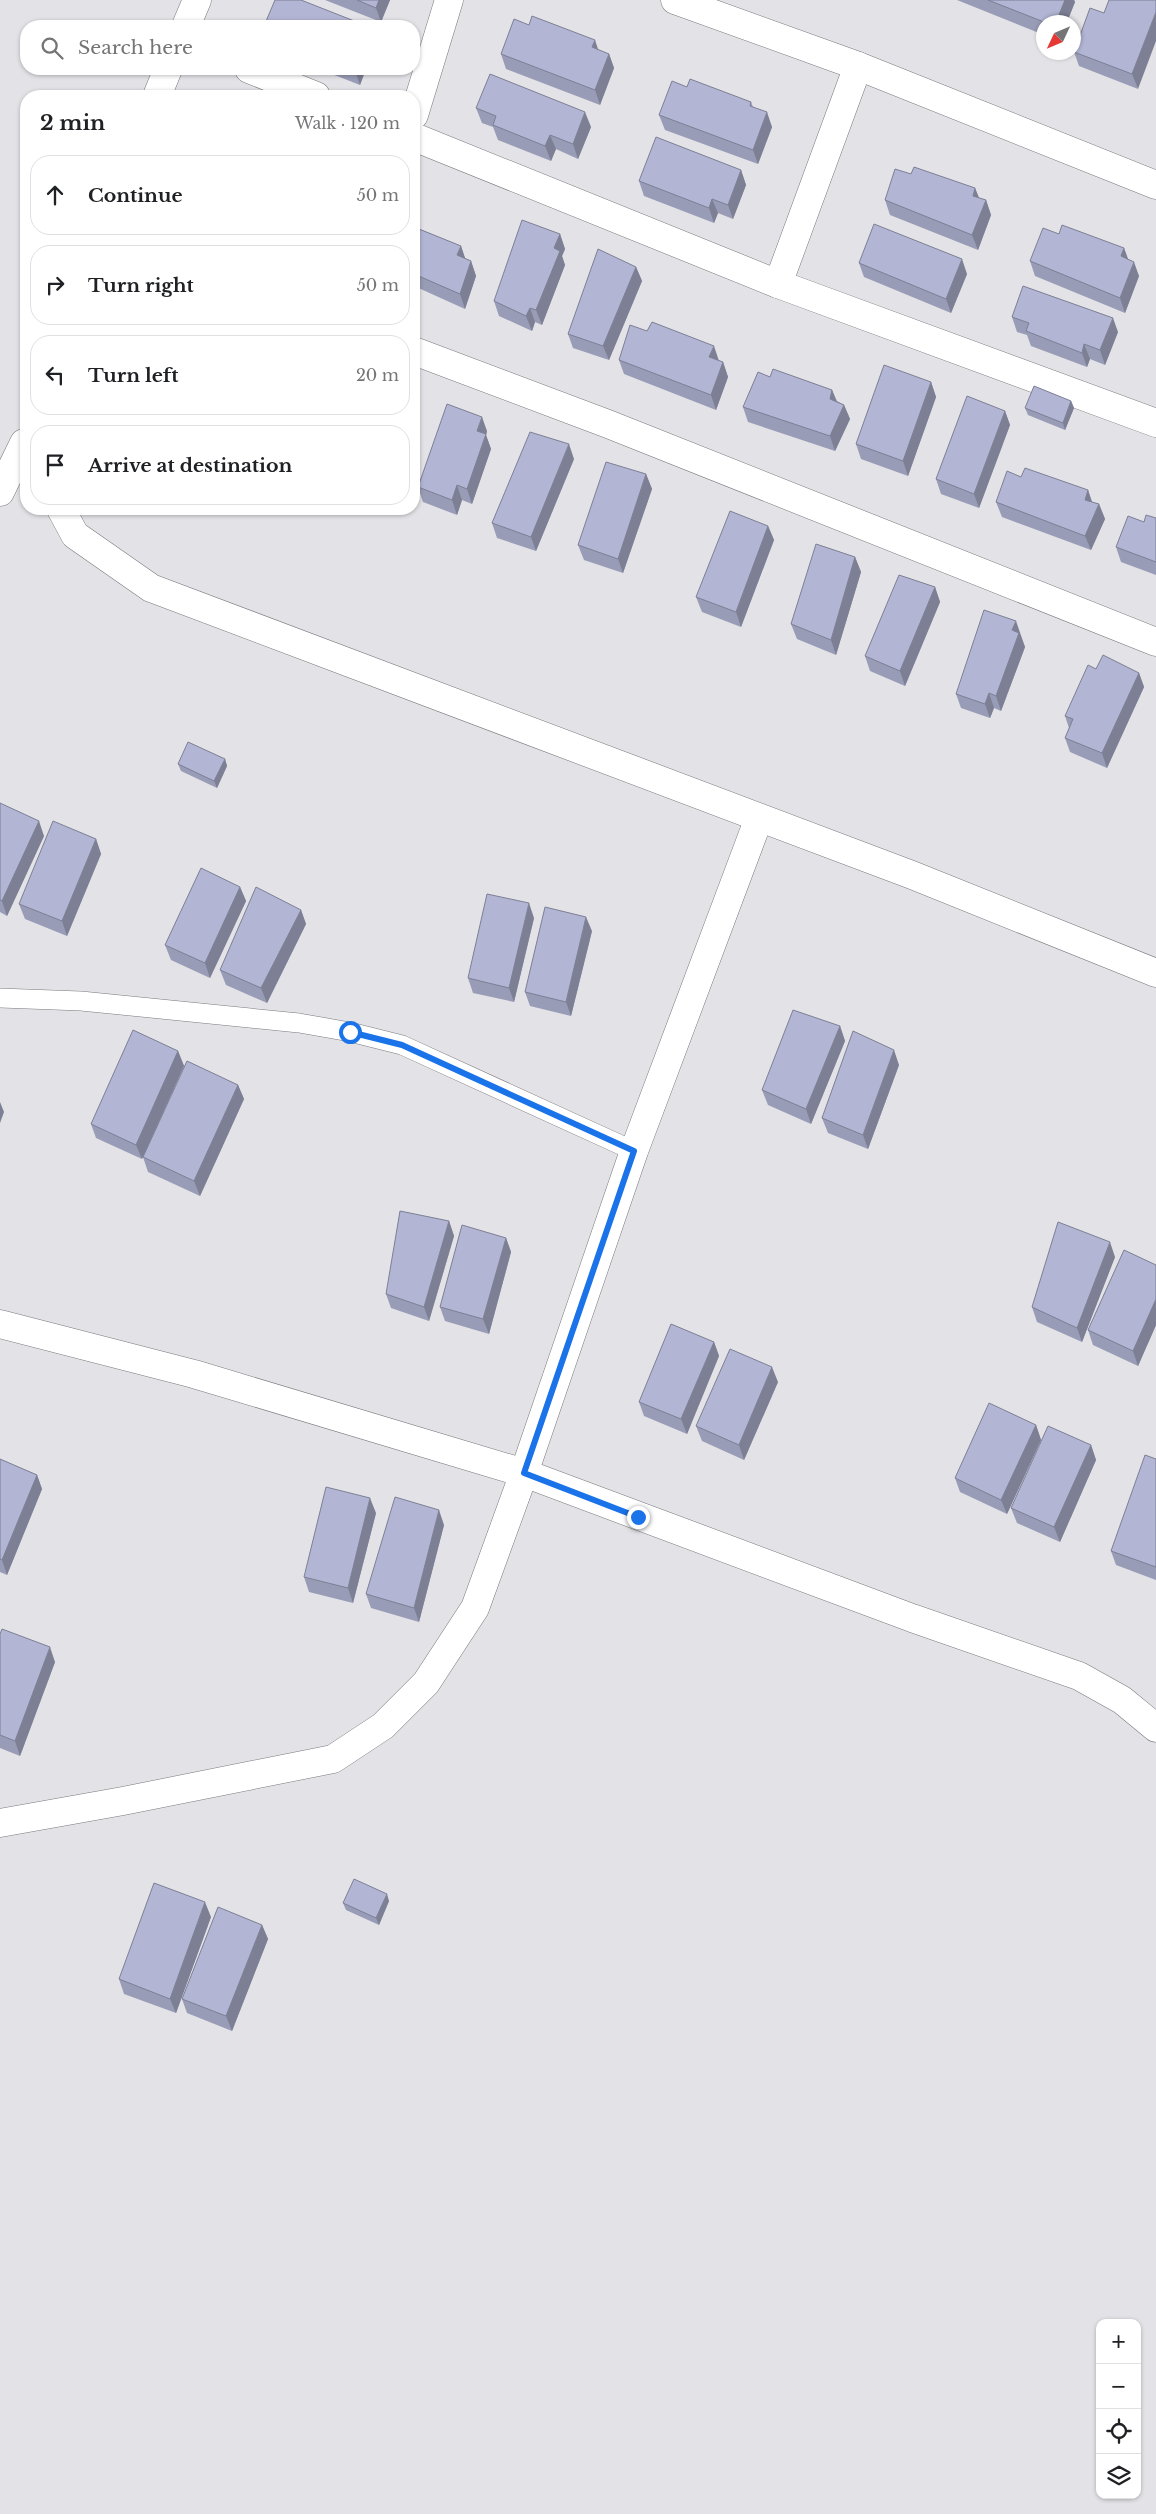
<!DOCTYPE html>
<meta charset="utf-8">
<style>
:root{--surface:#fff;--page:#f2f2f2;--text:#202124;--muted:#757577;--line:#e0e0e0}
body{margin:0;font-family:"Libre Baskerville",serif;background:var(--page);color:var(--text)}
.controls{position:absolute;right:15px;bottom:15px;display:grid;overflow:hidden;border-radius:10px;box-shadow:0 1px 4px #0004}
.controls button{width:45px;height:45px;display:grid;place-items:center;padding:0;border:0;border-bottom:1px solid var(--line);background:var(--surface);color:var(--text);font:25px sans-serif}
.compass{position:absolute;left:1036px;top:15px;width:45px;height:45px;border-radius:50%;background:var(--surface);box-shadow:0 1px 4px #0004;rotate:226deg}
.stop{position:absolute;width:15px;height:15px;margin:-11px;border:4px solid #1a73e8;border-radius:50%;background:#fff}
.stop.end{background:#1a73e8;border-color:#fff;box-shadow:0 1px 5px #0008}
.list{margin:0;padding:0;list-style:none}
h2{display:flex;justify-content:space-between;align-items:center;height:65px;margin:0;padding:0 20px;font-size:21px}
h2 small{font-size:16px;font-weight:400;color:var(--muted)}
.list li{display:grid;grid-template-columns:32px 1fr auto;gap:15px;align-items:center;box-sizing:border-box;height:80px;margin:0 10px 10px;padding:0 10px;border:1px solid var(--line);border-radius:20px}
.list b{display:block;font-size:19px;white-space:nowrap}
.list em{font-size:16px;font-style:normal;color:var(--muted)}
.icon{flex:none;width:28px;height:28px;fill:none;stroke:currentColor;stroke-width:2;stroke-linecap:round;stroke-linejoin:round}
.map{position:relative;flex:none;width:1156px;height:2514px;overflow:hidden}
.search{position:absolute;background:var(--surface);box-shadow:0 1px 4px #0004;left:20px;top:20px;width:400px;height:55px;display:flex;align-items:center;gap:12px;box-sizing:border-box;padding:0 18px;border-radius:20px;color:var(--muted);font-size:19px}
.panel{position:absolute;background:var(--surface);box-shadow:0 1px 4px #0004;left:20px;top:90px;width:400px;height:425px;border-radius:20px}
.map>svg:first-child{display:block}
</style>
<div class="map">
<svg width="1156" height="2514" viewBox="0 0 1156 2514">
<rect width="100%" height="100%" fill="#e2e2e7"/>
<g fill="none" stroke-linecap="round" stroke-linejoin="round">
<!-- lane casing -->
<g stroke="#7a7a7e" stroke-width="20">
<polyline id="lane" points="0,998 81,1001 299,1023 350,1032 402,1045 634,1151"/>
</g>
<!-- street casing -->
<g stroke="#7a7a7e" stroke-width="29">
<g id="street">
<polyline points="186,26 197,0"/>
<polyline points="249,69 316,96"/>
<polyline points="157,96 168,69"/>
<polyline points="414,115 449,0"/>
<polyline points="414,137 778,284 1156,423"/>
<polyline points="778,284 858,66"/>
<polyline points="414,351 608,424 1156,642"/>
<polyline points="0,492 24,443"/>
<polyline points="61,509 75,535 151,588 912,875 1156,973"/>
<polyline points="0,1324 194,1374 524,1473 912,1618 1079,1676 1122,1700 1156,1728"/>
<polyline points="0,1823 123,1801 333,1759 383,1726 426,1683 475,1608 524,1473 634,1151 759,818"/>
</g>
</g>
<!-- secondary casing -->
<g stroke="#7a7a7e" stroke-width="29">
<polyline id="secondary" points="675,0 858,66 1156,185"/>
</g>
<!-- lane -->
<use href="#lane" stroke="#fff" stroke-width="19"/>
<!-- street -->
<use href="#street" stroke="#fff" stroke-width="28"/>
<!-- secondary -->
<use href="#secondary" stroke="#fff" stroke-width="28"/>
</g>
<!-- wall -->
<g fill="#999cb6">
<polygon points="325,0 390,0 381,22"/>
<polygon points="957,0 1074,0 1075,2 1067,22 1044,22 1044,35"/>
<polygon points="1109,0 1138,89 1079,66 1074,52 1104,13"/>
<polygon points="598,50 609,54 614,68 600,105 506,69 501,54"/>
<polygon points="319,69 366,69 360,85"/>
<polygon points="687,87 751,102 753,107 772,127 758,164 665,130 659,115"/>
<polygon points="476,108 591,127 578,159 556,149 551,161 498,140 493,127 482,123"/>
<polygon points="741,170 746,185 733,219 718,213 714,223 644,196 639,181"/>
<polygon points="911,174 975,188 979,198 986,200 991,215 978,250 890,215 885,200"/>
<polygon points="414,227 461,246 465,258 471,261 476,276 465,309 414,286"/>
<polygon points="560,234 565,249 562,256 565,265 542,325 535,322 532,331 499,316 494,301"/>
<polygon points="1059,234 1124,248 1128,259 1139,276 1125,313 1035,276 1030,261"/>
<polygon points="859,263 967,274 951,313 864,277"/>
<polygon points="636,267 642,281 609,360 573,348 568,334"/>
<polygon points="1012,317 1118,332 1105,365 1090,359 1087,367 1031,346 1027,335 1017,332"/>
<polygon points="619,360 719,361 723,362 728,377 716,410 624,374"/>
<polygon points="770,377 832,390 837,401 844,405 850,419 835,451 748,422 743,407"/>
<polygon points="931,382 936,397 908,476 861,459 856,444"/>
<polygon points="1071,401 1074,408 1065,430 1028,415 1025,408"/>
<polygon points="1005,411 1010,425 979,508 941,494 936,479"/>
<polygon points="487,431 486,435 491,449 472,504 462,500 457,515 423,502 418,487"/>
<polygon points="574,459 536,551 497,538 492,523"/>
<polygon points="646,474 652,489 623,573 584,560 578,545"/>
<polygon points="1088,490 1092,502 1099,504 1105,519 1091,550 1002,517 996,502"/>
<polygon points="1156,518 1156,575 1121,562 1116,547 1144,522"/>
<polygon points="768,526 774,540 741,627 702,612 696,597"/>
<polygon points="855,557 861,572 836,655 797,639 791,624"/>
<polygon points="935,587 940,602 905,686 870,671 865,656"/>
<polygon points="1021,636 1021,637 1025,647 1001,711 994,708 990,718 961,708 956,694"/>
<polygon points="1096,669 1139,673 1144,687 1107,768 1070,752 1065,738 1069,728 1065,716"/>
<polygon points="225,759 227,766 217,788 181,771 178,764"/>
<polygon points="0,803 44,836 7,916 0,912"/>
<polygon points="96,839 101,854 67,936 25,919 19,904"/>
<polygon points="240,887 246,901 210,978 171,960 165,945"/>
<polygon points="301,910 306,924 267,1003 226,985 220,970"/>
<polygon points="534,918 514,1002 473,993 468,978"/>
<polygon points="592,931 571,1016 530,1006 525,992"/>
<polygon points="840,1026 845,1041 811,1124 768,1105 762,1090"/>
<polygon points="178,1051 184,1066 142,1159 96,1138 91,1124"/>
<polygon points="899,1065 868,1149 828,1133 822,1118"/>
<polygon points="238,1085 244,1099 200,1196 148,1172 143,1157"/>
<polygon points="449,1221 454,1236 429,1321 391,1308 386,1294"/>
<polygon points="506,1238 511,1252 489,1334 445,1321 440,1307"/>
<polygon points="1115,1257 1082,1342 1037,1322 1032,1307"/>
<polygon points="1156,1265 1156,1325 1138,1366 1093,1345 1088,1330"/>
<polygon points="714,1342 719,1356 687,1434 644,1416 639,1402"/>
<polygon points="778,1382 744,1460 702,1441 696,1426"/>
<polygon points="1036,1425 1041,1440 1007,1514 960,1492 955,1478"/>
<polygon points="1091,1445 1096,1460 1060,1542 1017,1523 1011,1508"/>
<polygon points="0,1459 37,1475 42,1489 7,1575 0,1572"/>
<polygon points="1156,1459 1156,1580 1116,1565 1111,1551"/>
<polygon points="376,1513 353,1603 309,1592 304,1577"/>
<polygon points="444,1525 419,1622 371,1608 366,1594"/>
<polygon points="0,1634 55,1662 20,1756 0,1748"/>
<polygon points="389,1901 379,1925 346,1910 343,1903"/>
<polygon points="211,1917 176,2013 124,1994 119,1979"/>
<polygon points="262,1925 268,1939 232,2031 187,2013 182,1999"/>
</g>
<!-- shaded-wall -->
<g fill="#7d7f94">
<polygon points="379,0 390,0 381,22 376,8"/>
<polygon points="1065,0 1074,0 1075,2 1067,22 1056,22"/>
<polygon points="1156,12 1156,41 1138,89 1132,74"/>
<polygon points="595,40 600,55 592,47"/>
<polygon points="609,54 614,68 600,105 595,90"/>
<polygon points="355,69 366,69 360,85 355,71"/>
<polygon points="585,112 591,127 578,159 573,144"/>
<polygon points="767,112 772,127 758,164 753,150"/>
<polygon points="550,135 556,149 551,161 545,146"/>
<polygon points="741,170 746,185 733,219 728,205"/>
<polygon points="975,188 981,203 973,196"/>
<polygon points="712,199 718,213 714,223 709,208"/>
<polygon points="986,200 991,215 978,250 972,235"/>
<polygon points="560,234 565,249 562,256 565,265 542,325 536,310 554,248"/>
<polygon points="461,246 466,261 457,255"/>
<polygon points="1124,248 1129,262 1121,256"/>
<polygon points="962,259 967,274 951,313 946,299"/>
<polygon points="471,261 476,276 465,309 460,294"/>
<polygon points="1134,262 1139,276 1125,313 1120,298"/>
<polygon points="636,267 642,281 609,360 603,346"/>
<polygon points="530,308 535,322 532,331 526,316"/>
<polygon points="1113,318 1118,332 1105,365 1100,350"/>
<polygon points="1084,344 1090,359 1087,367 1082,353"/>
<polygon points="714,346 719,361 709,357"/>
<polygon points="723,362 728,377 716,410 711,395"/>
<polygon points="931,382 936,397 908,476 903,461"/>
<polygon points="832,390 838,405 830,399"/>
<polygon points="1071,401 1074,408 1065,430 1063,423"/>
<polygon points="844,405 850,419 835,451 830,436"/>
<polygon points="1005,411 1010,425 979,508 974,494"/>
<polygon points="482,417 487,431 486,435 491,449 472,504 467,489 477,431"/>
<polygon points="569,444 574,459 536,551 531,537"/>
<polygon points="646,474 652,489 623,573 618,559"/>
<polygon points="457,485 462,500 457,515 452,500"/>
<polygon points="1088,490 1093,505 1085,500"/>
<polygon points="1099,504 1105,519 1091,550 1085,536"/>
<polygon points="768,526 774,540 741,627 736,612"/>
<polygon points="855,557 861,572 836,655 831,640"/>
<polygon points="935,587 940,602 905,686 900,671"/>
<polygon points="1016,621 1025,647 1001,711 996,696 1012,630"/>
<polygon points="1139,673 1144,687 1107,768 1102,753"/>
<polygon points="989,693 994,708 990,718 985,704"/>
<polygon points="225,759 227,766 217,788 214,781"/>
<polygon points="39,821 44,836 7,916 2,901"/>
<polygon points="96,839 101,854 67,936 62,921"/>
<polygon points="240,887 246,901 210,978 205,963"/>
<polygon points="529,903 534,918 514,1002 509,988"/>
<polygon points="301,910 306,924 267,1003 261,988"/>
<polygon points="586,917 592,931 571,1016 566,1002"/>
<polygon points="840,1026 845,1041 811,1124 806,1109"/>
<polygon points="894,1050 899,1065 868,1149 863,1135"/>
<polygon points="178,1051 184,1066 142,1159 136,1145"/>
<polygon points="238,1085 244,1099 200,1196 194,1181"/>
<polygon points="0,1102 4,1112 0,1123"/>
<polygon points="449,1221 454,1236 429,1321 424,1307"/>
<polygon points="506,1238 511,1252 489,1334 483,1319"/>
<polygon points="1110,1242 1115,1257 1082,1342 1077,1328"/>
<polygon points="1156,1299 1156,1325 1138,1366 1133,1351"/>
<polygon points="714,1342 719,1356 687,1434 681,1419"/>
<polygon points="772,1367 778,1382 744,1460 739,1445"/>
<polygon points="1036,1425 1041,1440 1007,1514 1001,1500"/>
<polygon points="1091,1445 1096,1460 1060,1542 1054,1527"/>
<polygon points="37,1475 42,1489 7,1575 2,1560"/>
<polygon points="370,1498 376,1513 353,1603 348,1588"/>
<polygon points="439,1510 444,1525 419,1622 414,1608"/>
<polygon points="50,1647 55,1662 20,1756 15,1741"/>
<polygon points="387,1894 389,1901 379,1925 376,1918"/>
<polygon points="205,1902 211,1917 176,2013 170,1999"/>
<polygon points="262,1925 268,1939 232,2031 226,2016"/>
</g>
<!-- building -->
<g fill="#b2b5d4" stroke="#7d7f94">
<polygon points="275,0 301,0 367,26 264,26"/>
<polygon points="357,0 379,0 376,8"/>
<polygon points="988,0 1065,0 1056,22 1044,22"/>
<polygon points="1109,0 1156,0 1156,12 1132,74 1074,52 1090,8 1104,13"/>
<polygon points="532,16 595,40 592,47 609,54 595,90 501,54 514,19 529,25"/>
<polygon points="490,74 585,112 573,144 550,135 545,146 493,125 496,116 476,108"/>
<polygon points="690,79 751,102 750,106 767,112 753,150 659,115 672,81 687,87"/>
<polygon points="656,137 741,170 728,205 712,199 709,208 639,181"/>
<polygon points="914,167 975,188 973,196 986,200 972,235 885,200 895,169 911,174"/>
<polygon points="522,220 560,234 554,248 560,251 536,310 530,308 526,316 494,301"/>
<polygon points="874,224 962,259 946,299 859,263"/>
<polygon points="1062,225 1124,248 1121,256 1134,262 1120,298 1030,261 1043,228 1059,234"/>
<polygon points="414,227 461,246 457,255 471,261 460,294 414,274"/>
<polygon points="598,249 636,267 603,346 568,334"/>
<polygon points="1023,286 1113,318 1100,350 1084,344 1082,353 1026,331 1029,323 1012,317"/>
<polygon points="652,322 714,346 709,357 723,362 711,395 619,360 630,325 647,331"/>
<polygon points="884,365 931,382 903,461 856,444"/>
<polygon points="773,369 832,390 830,399 844,405 830,436 743,407 758,372 770,377"/>
<polygon points="1034,386 1071,401 1063,423 1025,408"/>
<polygon points="967,396 1005,411 974,494 936,479"/>
<polygon points="447,404 482,417 477,431 486,434 467,489 457,485 452,500 418,487"/>
<polygon points="530,432 569,444 531,537 492,523"/>
<polygon points="606,462 646,474 618,559 578,545"/>
<polygon points="1025,468 1088,490 1085,500 1099,504 1085,536 996,502 1007,471 1021,477"/>
<polygon points="730,511 768,526 736,612 696,597"/>
<polygon points="1146,515 1156,518 1156,562 1116,547 1128,516 1144,522"/>
<polygon points="816,544 855,557 831,640 791,624"/>
<polygon points="899,575 935,587 900,671 865,656"/>
<polygon points="984,610 1016,621 1012,630 1019,633 996,696 989,693 985,704 956,694"/>
<polygon points="1103,655 1139,673 1102,753 1065,738 1073,719 1065,716 1088,665 1096,669"/>
<polygon points="188,742 225,759 214,781 178,764"/>
<polygon points="0,803 39,821 2,901 0,900"/>
<polygon points="53,821 96,839 62,921 19,904"/>
<polygon points="201,868 240,887 205,963 165,945"/>
<polygon points="256,887 301,910 261,988 220,970"/>
<polygon points="487,894 529,903 509,988 468,978"/>
<polygon points="545,907 586,917 566,1002 525,992"/>
<polygon points="793,1010 840,1026 806,1109 762,1090"/>
<polygon points="133,1030 178,1051 136,1145 91,1124"/>
<polygon points="853,1031 894,1050 863,1135 822,1118"/>
<polygon points="187,1061 238,1085 194,1181 143,1157"/>
<polygon points="400,1211 449,1221 424,1307 386,1294"/>
<polygon points="1058,1222 1110,1242 1077,1328 1032,1307"/>
<polygon points="462,1225 506,1238 483,1319 440,1307"/>
<polygon points="1124,1250 1156,1265 1156,1299 1133,1351 1088,1330"/>
<polygon points="671,1324 714,1342 681,1419 639,1402"/>
<polygon points="730,1349 772,1367 739,1445 696,1426"/>
<polygon points="989,1403 1036,1425 1001,1500 955,1478"/>
<polygon points="1048,1426 1091,1445 1054,1527 1011,1508"/>
<polygon points="1145,1455 1156,1459 1156,1567 1111,1551"/>
<polygon points="0,1459 37,1475 2,1560 0,1559"/>
<polygon points="326,1487 370,1498 348,1588 304,1577"/>
<polygon points="395,1497 439,1510 414,1608 366,1594"/>
<polygon points="2,1629 50,1647 15,1741 0,1735 0,1634"/>
<polygon points="354,1879 387,1894 376,1918 343,1903"/>
<polygon points="154,1883 205,1902 170,1999 119,1979"/>
<polygon points="218,1907 262,1925 226,2016 182,1999"/>
</g>
<g fill="none" stroke-linecap="round" stroke-linejoin="round">
<!-- route -->
<polyline stroke="#1a73e8" stroke-width="6" points="350,1032 402,1045 634,1151 524,1473 638,1517"/>
</g>
</svg>
<div class="controls">
<button>+</button>
<button>−</button>
<button><svg class="icon" aria-label="locate" viewBox="0 0 24 24"><circle cx="12" cy="12" r="6"/><path d="M12 2v4M12 18v4M2 12h4M18 12h4"/></svg></button>
<button><svg class="icon" aria-label="layers" viewBox="0 0 24 24"><path d="M12 4l9 5-9 5-9-5zM3 14l9 5 9-5"/></svg></button>
</div>
<svg class="compass" viewBox="-18 -18 36 36"><path d="M0-13l5 13h-10z" fill="#e53935"/><path d="M0 13l5-13h-10z" fill="#757577"/></svg>
<div class="stop" style="left:350px;top:1032px"></div>
<div class="stop end" style="left:638px;top:1517px"></div>
<div class="search"><svg class="icon" aria-label="search" viewBox="0 0 24 24"><circle cx="10" cy="10" r="6"/><path d="M15 15l6 6"/></svg>Search here</div>
<section class="panel">
<h2>2 min<small>Walk · 120 m</small></h2>
<ul class="list">
<li><svg class="icon" aria-label="ahead" viewBox="0 0 24 24"><path d="M12 20V5M6 11l6-6 6 6"/></svg><div><b>Continue</b></div><em>50 m</em></li>
<li><svg class="icon" aria-label="right" viewBox="0 0 24 24"><path d="M7 20v-9h11M14 6l5 5-5 5"/></svg><div><b>Turn right</b></div><em>50 m</em></li>
<li><svg class="icon" aria-label="left" viewBox="0 0 24 24"><path d="M17 20v-9H6M10 6l-5 5 5 5"/></svg><div><b>Turn left</b></div><em>20 m</em></li>
<li><svg class="icon" aria-label="arrive" viewBox="0 0 24 24"><path d="M6 21V4h12l-3 4 3 4H6"/></svg><div><b>Arrive at destination</b></div></li>
</ul>
</section>
</div>
